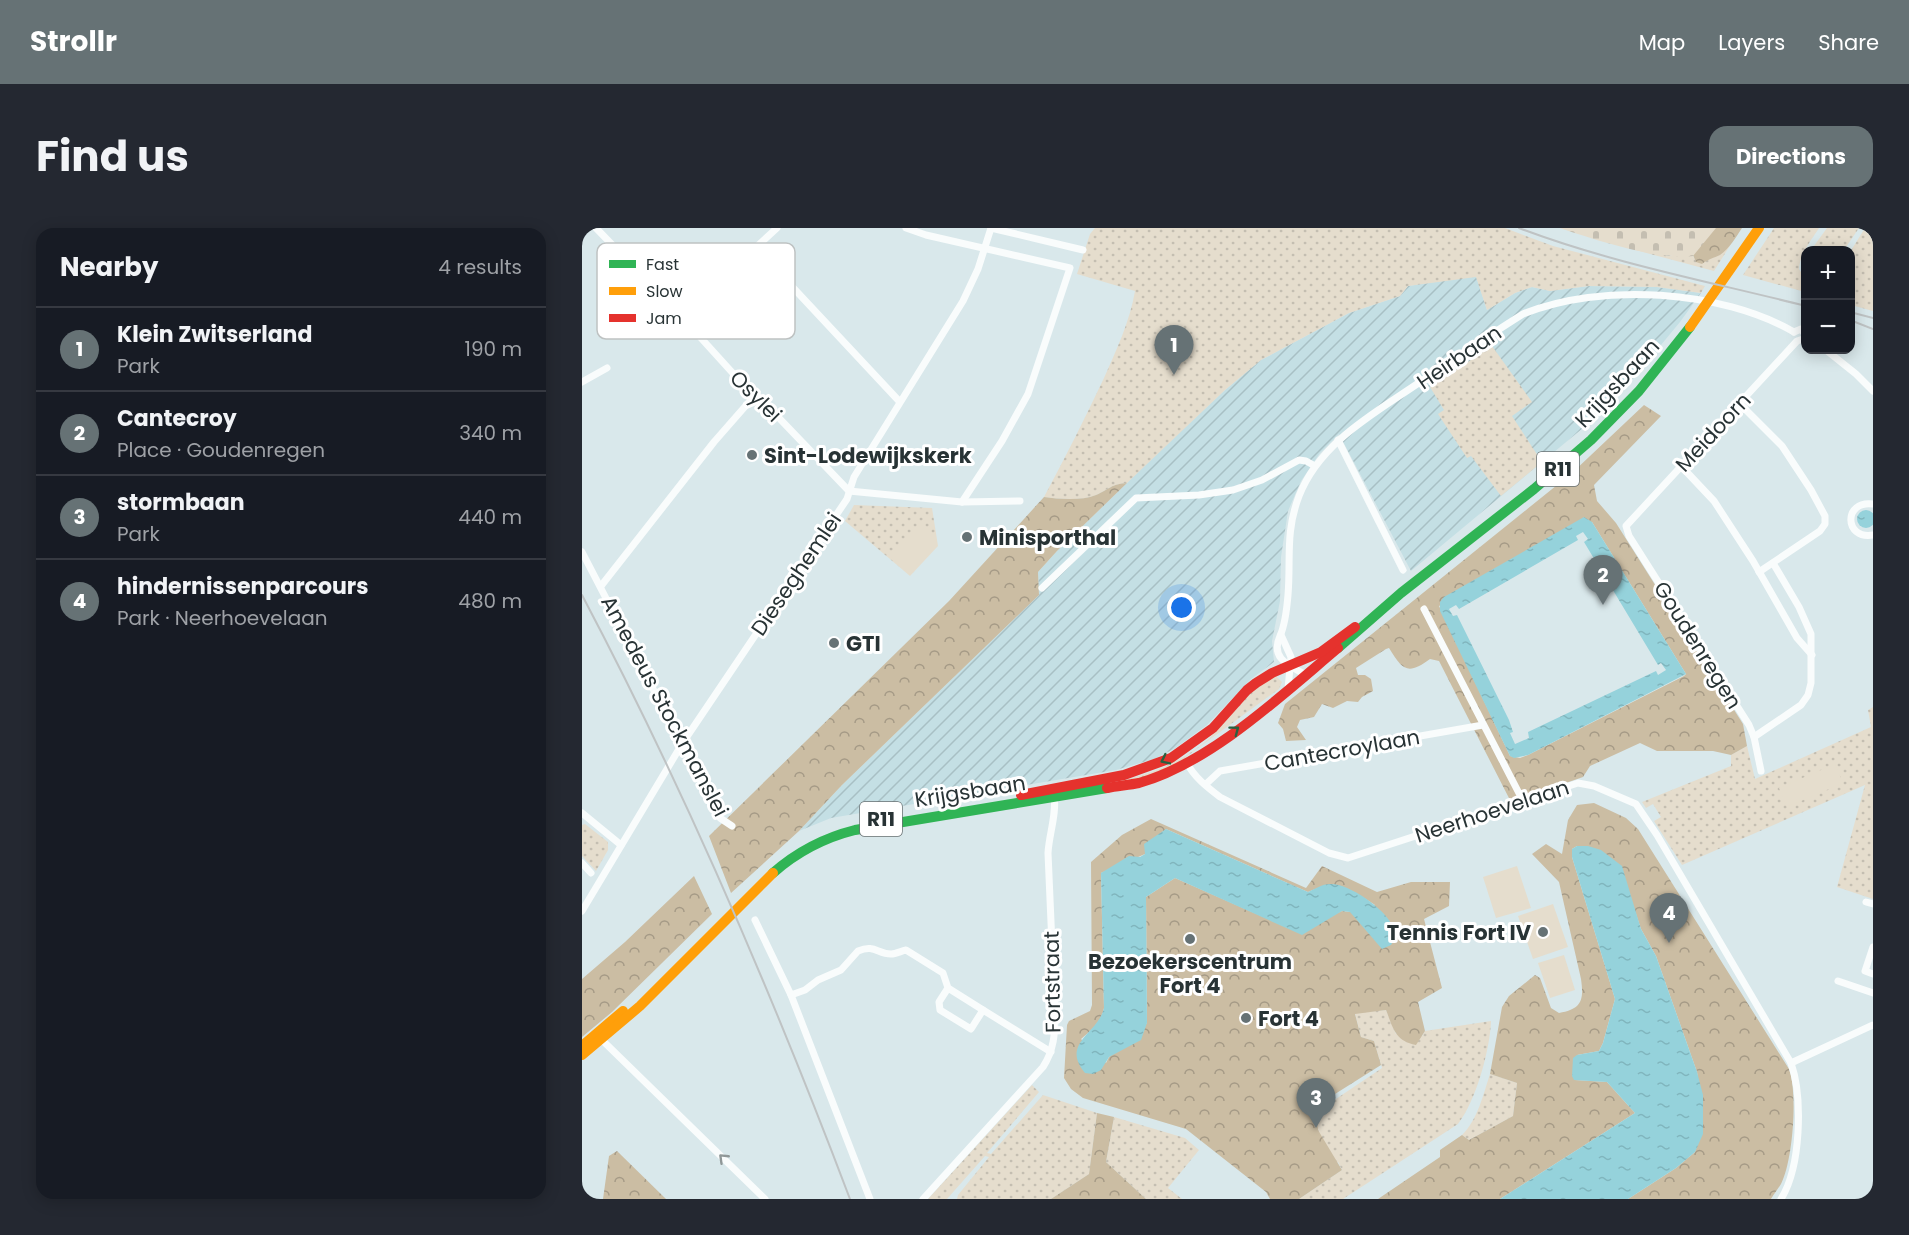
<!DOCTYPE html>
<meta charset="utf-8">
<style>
:root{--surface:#171b24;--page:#242831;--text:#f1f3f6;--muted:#9ea1a6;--line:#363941;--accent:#667275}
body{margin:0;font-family:Poppins,sans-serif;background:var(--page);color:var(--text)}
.controls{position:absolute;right:18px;top:18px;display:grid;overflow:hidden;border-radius:12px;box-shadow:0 3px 15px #0003}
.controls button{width:54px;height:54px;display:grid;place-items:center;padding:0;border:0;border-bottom:2px solid var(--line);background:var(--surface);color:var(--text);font:30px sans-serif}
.you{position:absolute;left:600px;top:380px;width:21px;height:21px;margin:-15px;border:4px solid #fff;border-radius:50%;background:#1a73e8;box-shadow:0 0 0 9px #1a73e833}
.badge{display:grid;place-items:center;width:39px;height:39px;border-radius:50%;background:var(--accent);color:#fff;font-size:20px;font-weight:700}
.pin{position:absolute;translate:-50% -50px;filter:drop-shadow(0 2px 3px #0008)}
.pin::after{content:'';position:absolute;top:32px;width:21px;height:18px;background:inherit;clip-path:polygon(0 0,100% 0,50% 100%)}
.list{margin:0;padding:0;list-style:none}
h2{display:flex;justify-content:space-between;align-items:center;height:78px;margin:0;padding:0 24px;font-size:26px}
h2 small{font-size:20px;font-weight:400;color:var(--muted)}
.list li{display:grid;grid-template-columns:39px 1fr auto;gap:18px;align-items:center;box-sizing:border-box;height:84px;padding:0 24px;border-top:2px solid var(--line)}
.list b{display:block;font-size:22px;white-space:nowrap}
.list p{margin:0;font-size:20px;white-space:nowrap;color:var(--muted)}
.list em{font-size:20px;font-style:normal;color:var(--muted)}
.map{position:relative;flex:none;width:1291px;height:971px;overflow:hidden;border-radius:18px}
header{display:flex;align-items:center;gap:36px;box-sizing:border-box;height:84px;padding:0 30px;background:var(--accent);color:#fff}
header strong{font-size:28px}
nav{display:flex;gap:33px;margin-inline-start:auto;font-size:21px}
.intro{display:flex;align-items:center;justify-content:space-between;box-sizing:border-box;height:144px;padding:0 36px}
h1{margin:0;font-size:42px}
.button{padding:15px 27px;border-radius:18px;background:var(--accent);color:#fff;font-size:21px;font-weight:700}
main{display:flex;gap:36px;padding:0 36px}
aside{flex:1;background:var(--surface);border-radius:18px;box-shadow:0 3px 15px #0003}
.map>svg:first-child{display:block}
</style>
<header>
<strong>Strollr</strong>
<nav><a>Map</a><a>Layers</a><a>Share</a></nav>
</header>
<div class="intro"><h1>Find us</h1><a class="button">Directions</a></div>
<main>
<aside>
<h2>Nearby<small>4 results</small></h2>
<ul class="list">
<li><span class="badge">1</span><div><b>Klein Zwitserland</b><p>Park</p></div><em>190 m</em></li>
<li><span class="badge">2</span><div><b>Cantecroy</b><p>Place · Goudenregen</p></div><em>340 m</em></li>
<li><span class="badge">3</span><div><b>stormbaan</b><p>Park</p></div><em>440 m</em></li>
<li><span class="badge">4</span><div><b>hindernissenparcours</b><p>Park · Neerhoevelaan</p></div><em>480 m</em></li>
</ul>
</aside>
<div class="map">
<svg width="1291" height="971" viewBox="0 0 1291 971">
<defs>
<pattern id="industrial-furrows" width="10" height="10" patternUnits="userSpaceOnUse" patternTransform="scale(1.5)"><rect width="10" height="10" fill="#c4dfe4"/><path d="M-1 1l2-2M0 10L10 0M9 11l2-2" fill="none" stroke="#a8c0c4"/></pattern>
<pattern id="grass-dots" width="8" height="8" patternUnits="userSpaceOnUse" patternTransform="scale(1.5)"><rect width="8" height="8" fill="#e5ddcd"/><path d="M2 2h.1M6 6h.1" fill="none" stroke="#c4beb1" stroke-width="1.8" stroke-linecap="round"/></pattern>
<pattern id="forest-crowns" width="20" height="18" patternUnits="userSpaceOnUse" patternTransform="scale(1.5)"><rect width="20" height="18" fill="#cbbda3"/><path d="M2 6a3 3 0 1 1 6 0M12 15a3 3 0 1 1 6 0" fill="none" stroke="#a59a86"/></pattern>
<pattern id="cemetery-stones" width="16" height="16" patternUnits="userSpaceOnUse" patternTransform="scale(1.5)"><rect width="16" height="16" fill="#e5ddcd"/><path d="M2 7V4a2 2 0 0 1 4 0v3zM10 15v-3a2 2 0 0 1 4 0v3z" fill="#c4beb1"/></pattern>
<pattern id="water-ripples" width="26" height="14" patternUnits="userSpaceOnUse" patternTransform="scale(1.5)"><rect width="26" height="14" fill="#95d2db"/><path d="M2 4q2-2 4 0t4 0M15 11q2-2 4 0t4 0" fill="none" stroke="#80b5bd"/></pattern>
</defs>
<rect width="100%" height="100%" fill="#d9e8eb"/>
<!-- industrial -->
<polygon fill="url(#industrial-furrows)" points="894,48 905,82 933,65 950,59 968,63 1007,58 1075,59 1119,65 1098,94 1050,152 1013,190 829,343 757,206 738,225 719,253 706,283 699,329 698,373 690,413 692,434 669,451 625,497 592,521 572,531 534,542 249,590 217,603 260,557 457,367 456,344 475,323 586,215 643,162 679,132 767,85 818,68 826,58"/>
<!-- grass -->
<g fill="url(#grass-dots)">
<path d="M 513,0 L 923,0 L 971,18 L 1123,58 L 1119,65 L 1075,59 L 1007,58 L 968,63 L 950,59 L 933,65 L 905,82 L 894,49 L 826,58 L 818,68 L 767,85 L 679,132 L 643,162 L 545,255 C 529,256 528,261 514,267 C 500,273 477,271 462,269 C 483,230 503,190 522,150 C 534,123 548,93 553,63 L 495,46 L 508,6 Z"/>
<path d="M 1192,0 L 1237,0 C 1229,13 1218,25 1217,41 L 1223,50 L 1223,64 L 1161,47 Z"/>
<polygon points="1245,0 1277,0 1262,22 1229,22"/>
<polygon points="1283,0 1291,0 1291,83 1269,77 1268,24"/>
<polygon points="1149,16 1132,43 1042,19 1088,28 1111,28 1114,33 1137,27"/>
<polygon points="910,118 950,174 930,188 960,234 919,268 889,228 885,230 856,186 862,182 848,159"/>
<polygon points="272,277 350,280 356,318 328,348 263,293"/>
<path d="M 694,448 L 700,454 L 697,461 L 597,534 L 560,551 L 529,555 C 563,548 595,537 623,514 C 640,500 651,481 666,465 C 673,458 686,453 694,448 Z"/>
<polygon points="1291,479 1291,671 1255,659 1283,557 1100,637 1072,593 1079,589 1071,576 1064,580 1060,574 1149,538 1149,527 1165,518 1173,551 1289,499 1286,482"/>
<polygon points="3,596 26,614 26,622 14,643 0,628 0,597"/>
<path d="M 804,782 L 814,806 L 840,808 L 843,803 L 909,793 C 908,822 894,873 876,896 L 761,971 L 717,971 L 760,942 L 756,934 L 747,939 L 720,861 L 738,890 L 739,881 L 800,840 L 792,813 L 779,809 L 773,785 Z"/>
<path d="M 908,846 L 935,855 L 931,888 L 887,912 L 880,907 C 896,891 901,867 908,846 Z"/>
<polygon points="450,857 457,864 405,925 409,926 461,867 515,885 507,946 469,971 375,971 376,967 407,929 403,928 365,971 346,971"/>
<polygon points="532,889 603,910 617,922 586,960 600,971 564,971 524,934"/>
</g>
<!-- forest -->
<g fill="url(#forest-crowns)" fill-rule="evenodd">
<path d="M 1125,0 L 1160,0 C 1154,9 1147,21 1138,27 C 1132,30 1126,31 1120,36 L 1114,34 L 1108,20 Z"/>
<path d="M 1062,177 L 1079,188 L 1012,257 L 1015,273 L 1034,295 L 1161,496 L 1165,518 L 1149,527 L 1131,523 L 1075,523 L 1058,515 L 1008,538 L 1001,549 L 929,574 L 857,433 L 848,431 C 826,447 821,443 807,420 L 804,421 L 774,440 L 776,447 L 783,447 L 789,451 L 791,463 L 780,469 L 776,474 L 765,473 L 751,480 L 740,476 L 732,489 L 718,492 L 715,499 L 724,512 L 704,513 L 701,501 L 696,495 L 703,476 L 990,245 ZM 1010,294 L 1104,446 L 1102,448 L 946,527 L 938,530 L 928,528 L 857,378 Z"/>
<path d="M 545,255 L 475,323 L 456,344 L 457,367 L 260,557 L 217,603 L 149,665 L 127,608 L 367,373 L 462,269 C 477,271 499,273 514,267 C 528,261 529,256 545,255 Z"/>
<path d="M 1012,575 L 1044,590 L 1056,601 L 1207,841 C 1216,864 1211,933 1199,956 C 1196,961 1192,966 1189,971 L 1046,971 L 1094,940 L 1113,924 L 1121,890 L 1115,844 L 1074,728 L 1059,701 L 1052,680 L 995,618 L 990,621 L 990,629 L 1033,771 L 1021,815 L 1017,823 L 995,827 L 993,852 L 1025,854 L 1053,885 L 918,971 L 796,971 L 858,929 L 858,922 L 880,907 L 887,912 L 931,888 L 935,855 L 908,846 L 920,779 L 927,768 L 953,747 L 958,750 L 969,780 L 977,785 C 1000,781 1002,772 999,751 L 977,654 L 950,626 L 964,616 L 980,626 L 986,592 L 995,577 Z"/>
<path d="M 569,591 L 724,660 L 740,638 L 795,664 L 829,654 L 868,654 L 867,678 L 842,691 L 860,760 L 836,774 L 843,803 L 834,817 C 813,813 811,800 804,782 L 773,786 L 779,809 L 792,813 L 799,837 L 734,878 L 736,902 L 760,942 L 717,971 L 688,971 L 684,964 L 604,901 L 501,870 L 489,861 L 482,850 L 485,797 L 487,793 L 508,783 L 510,777 L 509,634 L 540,607 ZM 584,601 L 726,664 C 756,651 768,661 793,677 L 768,684 L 760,683 L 753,686 L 720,706 L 593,650 L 564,669 L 565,795 L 527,829 L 524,835 L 499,811 C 510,802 519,794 522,780 L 519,645 L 563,626 Z"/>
<polygon points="112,648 130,686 30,784 0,809 0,751 43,714"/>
<polygon points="515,885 532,889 524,934 564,971 469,971 507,946"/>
<polygon points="35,923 84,971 21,971 27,928"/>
</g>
<!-- cemetery -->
<path fill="url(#cemetery-stones)" d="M 978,0 L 1134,0 L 1111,28 C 1075,32 1013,12 978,0 Z"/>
<!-- garden -->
<g fill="#e5ddcd">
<polygon points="340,297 353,309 353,317 328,345 309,330"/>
<polygon points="1253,536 1261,555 1205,579 1197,560"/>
<polygon points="935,638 949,680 914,690 901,649"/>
<polygon points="971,676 986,719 951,731 936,688"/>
<polygon points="982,727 993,762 968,770 956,735"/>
</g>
<!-- water -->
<g fill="url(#water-ripples)" fill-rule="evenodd">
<circle cx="1284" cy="291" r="9"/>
<path d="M 1002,289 L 1010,294 L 1104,446 L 946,527 L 932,530 L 928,528 L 858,383 L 858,374 L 862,369 ZM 1001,304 L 1006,311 L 1002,314 L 1076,437 L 1079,435 L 1084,442 L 1076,447 L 1074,443 L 946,504 L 947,510 L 933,516 L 928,505 L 931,504 L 927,492 L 875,387 L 871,388 L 867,381 L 874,377 L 877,381 L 996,312 L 994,308 Z"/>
<path d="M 584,601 L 726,664 C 733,661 740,656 748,656 C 766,655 802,680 810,697 C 812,700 812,706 813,710 L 809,717 L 800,721 L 768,684 L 760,683 L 720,707 L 593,650 L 564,669 L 565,795 L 559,812 L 527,829 L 519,842 L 511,846 L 503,845 C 478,815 516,806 522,780 L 519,645 L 547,628 L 558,629 L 563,626 L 562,616 Z"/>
<polygon points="995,618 1006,618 1019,622 1040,638 1059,701 1074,728 1115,844 1121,867 1121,906 1113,924 1094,940 1046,971 918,971 1053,885 1025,854 992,852 990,848 991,830 995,827 1017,823 1021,815 1033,771 990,629 990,621"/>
</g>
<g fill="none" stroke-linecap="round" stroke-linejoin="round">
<!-- street -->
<g stroke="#f9fcfc" stroke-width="7">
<polyline points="14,0 99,88 167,163 174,166 267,263 380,274 438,273"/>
<polyline points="324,0 344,7 488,40 446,166 420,213 380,274"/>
<polyline points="409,0 501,22"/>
<polyline points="174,20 317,173"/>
<polyline points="99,88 195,0"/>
<polyline points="1212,104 1219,101 1223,106 1223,110"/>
<polyline points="1244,122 1274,146 1291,163"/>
<polyline points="0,154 25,140"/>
<polyline points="1158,176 1200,218 1229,262 1243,288 1243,296 1238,303 1177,344"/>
<polyline points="756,212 821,342"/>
<polyline points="1099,238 1132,273 1171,333 1215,410 1230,427"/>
<path d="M 1291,276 C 1261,272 1262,312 1291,307"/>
<polyline points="0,324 138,590 150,598"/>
<polyline points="19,358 132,214 174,166"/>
<polyline points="460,360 554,270 617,267 651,262 680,252 717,232 724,233 733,238"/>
<polyline points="842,381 941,573"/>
<polyline points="699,407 709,429 706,461"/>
<path d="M 724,447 C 706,437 688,430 698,408 C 703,397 705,379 706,367 C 709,330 703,305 717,268 C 738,214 793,185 838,154 C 872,131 906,108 941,86 C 1019,54 1139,62 1212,104"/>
<polyline points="1172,509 1219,477 1226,467 1229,455 1229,406 1217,379 1191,335"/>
<path d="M 605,535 C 612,549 625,559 638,569 L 747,625 L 766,630 L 996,555 L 1012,558 L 1054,576 L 1075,607 L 1209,835 C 1221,870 1219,939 1199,971"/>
<polyline points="1179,543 1172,509 1167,497 1047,308 1044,298 1215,113 1224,110"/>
<polyline points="624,556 638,543 901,497"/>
<polyline points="0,585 39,617"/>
<polyline points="0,635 9,645"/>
<polyline points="1284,674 1291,676"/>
<polyline points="0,683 100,516 265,271 272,249 381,73 396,41 409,0"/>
<polyline points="173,692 209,767 288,971"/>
<polyline points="1291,719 1283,743 1291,746"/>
<polyline points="1256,753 1291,765"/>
<path d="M 209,767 L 223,762 L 236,752 L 259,742 L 276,723 C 293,716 295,726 309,726 C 314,726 319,723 324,722 L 361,745 L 366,760 L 401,782 L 389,801 L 358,782 L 357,774 L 366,760"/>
<polyline points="401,782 469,824"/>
<polyline points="20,812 183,971"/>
<polyline points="1209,835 1291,797"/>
<path d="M 341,971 L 461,839 C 472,822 473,806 473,786 L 466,625 C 467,606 475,586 472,567"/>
</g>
<!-- fast -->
<g stroke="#30b455" stroke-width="10">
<polyline points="756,420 819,365 952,261 1009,212 1057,163 1108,99"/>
<path d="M 191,645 C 216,623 241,610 273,602 L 525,560"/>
</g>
<!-- slow -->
<g stroke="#ff9f0a" stroke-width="10">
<polyline points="1108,99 1177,0"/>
<polyline points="0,818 41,783"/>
<polyline points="0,827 58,778 191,645"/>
</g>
<!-- jam -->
<g stroke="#e5322d" stroke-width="10">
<path d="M 525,560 C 535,558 547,557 557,555 C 628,535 700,467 756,420"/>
<polyline points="439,567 542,547 589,530 631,500 665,462 674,455 690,445 739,424 773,399"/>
</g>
<!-- rail -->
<g stroke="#bfc3c4" stroke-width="2">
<path d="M 937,0 C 1029,35 1129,54 1224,78"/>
<polyline points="1268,84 1291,90"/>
<polyline points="1268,92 1291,101"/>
<path d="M 0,367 C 103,562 190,765 268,971"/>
</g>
</g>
<!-- one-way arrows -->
<defs><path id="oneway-chevron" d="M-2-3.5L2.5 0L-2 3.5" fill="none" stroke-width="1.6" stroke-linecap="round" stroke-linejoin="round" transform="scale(1.5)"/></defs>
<g stroke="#2b6040">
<use href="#oneway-chevron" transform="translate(653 502) rotate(-37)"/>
<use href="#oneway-chevron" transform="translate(583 532) rotate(154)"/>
</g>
<use stroke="#909898" href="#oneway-chevron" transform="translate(141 930) rotate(-136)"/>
<!-- markers -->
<g fill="#667275" stroke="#fff" stroke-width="2">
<circle cx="170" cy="227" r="6"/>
<circle cx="385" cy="309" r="6"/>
<circle cx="252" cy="415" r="6"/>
<circle cx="961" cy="704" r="6"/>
<circle cx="608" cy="711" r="6"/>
<circle cx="664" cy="790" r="6"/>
</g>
<g text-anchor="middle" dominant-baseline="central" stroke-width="6" stroke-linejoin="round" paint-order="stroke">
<!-- shield labels -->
<g fill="#fff" stroke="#687072" stroke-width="1.5">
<rect x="955" y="224" width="42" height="34" rx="4.5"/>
<rect x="278" y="574" width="42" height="34" rx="4.5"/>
</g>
<g font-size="20" font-weight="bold" fill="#283335">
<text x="976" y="241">R11</text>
<text x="299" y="591">R11</text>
</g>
<!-- street labels -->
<g font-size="21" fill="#283335" stroke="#fff">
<text transform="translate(877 129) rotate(-34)">Heirbaan</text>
<text transform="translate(1035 155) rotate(-47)">Krijgsbaan</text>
<text transform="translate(174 168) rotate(45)">Osylei</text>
<text transform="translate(1131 204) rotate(-47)">Meidoorn</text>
<text transform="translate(214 346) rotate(-56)">Dieseghemlei</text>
<text transform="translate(1116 417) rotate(58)">Goudenregen</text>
<text transform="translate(83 478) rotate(62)">Amedeus Stockmanslei</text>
<text transform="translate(760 522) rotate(-10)">Cantecroylaan</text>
<text transform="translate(388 563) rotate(-9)">Krijgsbaan</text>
<text transform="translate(910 583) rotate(-18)">Neerhoevelaan</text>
<text transform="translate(470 754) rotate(-91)">Fortstraat</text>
</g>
<!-- poi labels -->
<g font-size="21" font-weight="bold" fill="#283335" stroke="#fff" text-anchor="start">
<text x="182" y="227">Sint-Lodewijkskerk</text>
<text x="397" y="309">Minisporthal</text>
<text x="264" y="415">GTI</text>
<text x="949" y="704" text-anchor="end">Tennis Fort IV</text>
<text x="608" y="733" text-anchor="middle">Bezoekerscentrum<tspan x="608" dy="24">Fort 4</tspan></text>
<text x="676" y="790">Fort 4</text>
</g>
</g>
<!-- legend -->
<rect x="15" y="15" width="198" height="96" rx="9" fill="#fff" stroke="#bec2c2" stroke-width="1.5"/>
<rect x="27" y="32" width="27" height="8" fill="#30b455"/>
<rect x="27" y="59" width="27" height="8" fill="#ff9f0a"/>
<rect x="27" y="86" width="27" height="8" fill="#e5322d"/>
<g font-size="16" fill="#283335">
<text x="64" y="42">Fast</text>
<text x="64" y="69">Slow</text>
<text x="64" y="96">Jam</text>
</g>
</svg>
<div class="controls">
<button>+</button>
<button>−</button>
</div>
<div class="you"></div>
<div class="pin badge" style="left:592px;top:147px">1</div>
<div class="pin badge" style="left:1021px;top:377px">2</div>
<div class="pin badge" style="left:734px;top:900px">3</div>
<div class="pin badge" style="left:1087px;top:715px">4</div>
</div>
</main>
